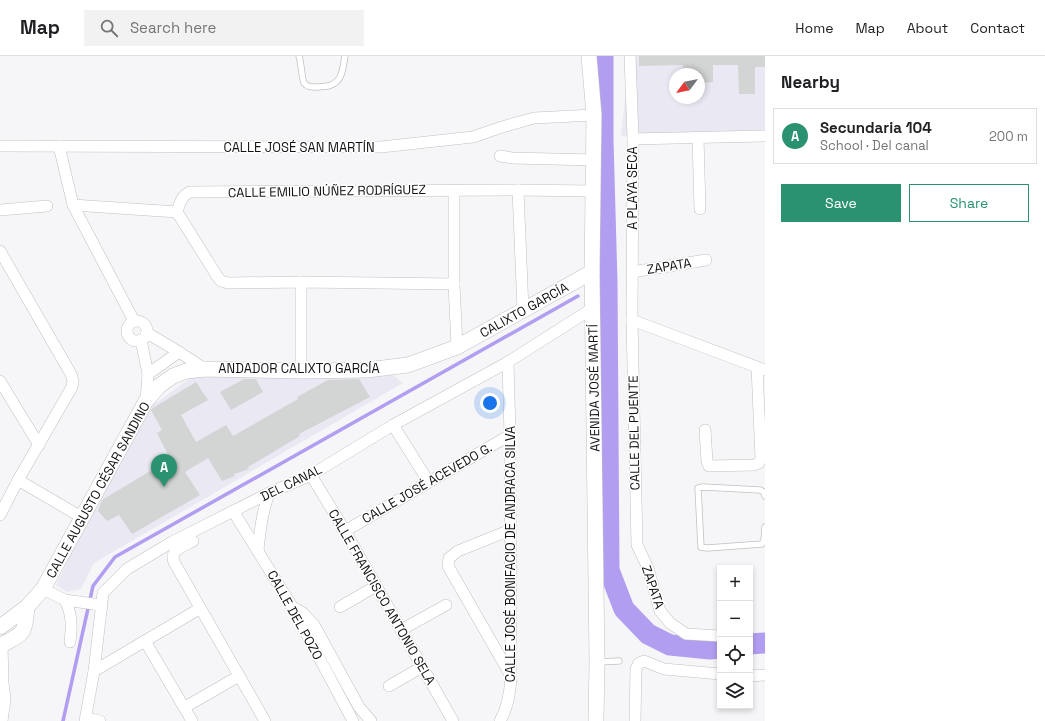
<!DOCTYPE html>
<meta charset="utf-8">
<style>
:root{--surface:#fff;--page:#f2f2f2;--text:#202124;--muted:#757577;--line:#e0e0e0;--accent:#2a9270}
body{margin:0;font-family:"Space Grotesk",sans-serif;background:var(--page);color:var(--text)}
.controls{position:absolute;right:12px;bottom:12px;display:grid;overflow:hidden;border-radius:0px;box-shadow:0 2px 6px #0003}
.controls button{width:36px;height:36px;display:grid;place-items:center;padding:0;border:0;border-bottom:1px solid var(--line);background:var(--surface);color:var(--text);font:20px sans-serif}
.compass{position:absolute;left:669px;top:12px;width:36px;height:36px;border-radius:50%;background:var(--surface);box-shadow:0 2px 6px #0003;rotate:238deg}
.you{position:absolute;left:490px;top:347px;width:14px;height:14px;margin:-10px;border:3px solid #fff;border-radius:50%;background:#1a73e8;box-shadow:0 0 0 6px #1a73e833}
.badge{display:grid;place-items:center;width:26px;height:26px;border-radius:50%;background:var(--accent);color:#fff;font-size:13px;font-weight:700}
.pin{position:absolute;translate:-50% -33px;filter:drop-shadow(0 1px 2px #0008)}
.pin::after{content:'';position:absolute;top:21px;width:14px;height:12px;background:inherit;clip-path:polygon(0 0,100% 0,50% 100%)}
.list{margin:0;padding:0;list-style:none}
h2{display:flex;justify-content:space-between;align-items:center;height:52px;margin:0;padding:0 16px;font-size:17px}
h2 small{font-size:13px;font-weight:400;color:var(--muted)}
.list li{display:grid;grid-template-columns:26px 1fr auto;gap:12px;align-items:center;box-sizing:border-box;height:56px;margin:0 8px 8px;padding:0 8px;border:1px solid var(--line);border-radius:0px}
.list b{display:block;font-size:15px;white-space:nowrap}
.list p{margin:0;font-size:13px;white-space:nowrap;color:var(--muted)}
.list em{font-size:13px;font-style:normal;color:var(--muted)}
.actions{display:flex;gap:8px;padding:12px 16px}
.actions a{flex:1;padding:9px 0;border:1px solid var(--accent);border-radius:0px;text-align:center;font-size:14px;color:var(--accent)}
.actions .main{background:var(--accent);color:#fff}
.icon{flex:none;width:22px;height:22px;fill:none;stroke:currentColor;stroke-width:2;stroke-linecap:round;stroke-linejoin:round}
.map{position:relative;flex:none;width:765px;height:665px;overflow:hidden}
header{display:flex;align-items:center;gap:24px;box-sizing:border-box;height:56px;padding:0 20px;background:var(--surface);border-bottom:1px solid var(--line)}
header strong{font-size:19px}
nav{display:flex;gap:22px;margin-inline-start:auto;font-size:14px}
.search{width:280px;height:36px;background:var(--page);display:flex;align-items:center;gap:10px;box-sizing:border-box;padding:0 14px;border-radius:0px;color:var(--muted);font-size:15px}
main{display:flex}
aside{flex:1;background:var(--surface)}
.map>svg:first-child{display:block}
</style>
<header>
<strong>Map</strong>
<div class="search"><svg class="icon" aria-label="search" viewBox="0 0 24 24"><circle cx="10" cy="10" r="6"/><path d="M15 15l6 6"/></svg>Search here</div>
<nav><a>Home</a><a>Map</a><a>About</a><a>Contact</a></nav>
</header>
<main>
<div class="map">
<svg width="765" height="665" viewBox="0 0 765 665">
<rect width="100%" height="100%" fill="#f6f5f8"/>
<!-- built -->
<g fill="#eae8f2" fill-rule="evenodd">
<path d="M 630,0 L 765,0 L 765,86 L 621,80 ZM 675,18 L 699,18 L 699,42 L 675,42 Z"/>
<polygon points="210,318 393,319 403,327 94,507 81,533 67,536 56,529 141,355 159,345 190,322"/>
</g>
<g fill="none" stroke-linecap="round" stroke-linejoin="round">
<!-- stream -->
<g stroke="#b29ef0" stroke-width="3.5">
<polyline points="604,227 607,226"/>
<polyline points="63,665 93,530 115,501 578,240"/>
</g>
<!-- river -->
<g stroke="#b29ef0" stroke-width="21">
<polyline points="603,0 603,84 607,226 609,514 624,553 648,578 670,589 710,593 720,592"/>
<polyline points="750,588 765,587"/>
</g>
</g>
<!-- building -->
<g fill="#d2d5d3">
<polygon points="639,0 765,0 765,11 755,11 755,38 739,38 738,9 713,9 713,26 699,27 699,18 683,18 683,9 639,10"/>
<polygon points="244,323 256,323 263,336 231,354 220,336"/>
<polygon points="359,323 370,341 299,378 300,380 248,411 249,413 234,418 235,420 222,425 208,402 185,416 200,439 132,478 119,459 107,465 98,455 102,444 167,405 165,403 169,401 157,377 162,374 151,354 153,352 196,326 208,344 181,359 196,386 226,369 233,380 298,343 297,341 328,324"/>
</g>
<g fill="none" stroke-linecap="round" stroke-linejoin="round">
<!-- lane casing -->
<g stroke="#c0c0c3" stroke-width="7">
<g id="lane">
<path d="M 299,0 C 301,6 302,23 304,27 C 308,32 313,31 319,31 C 322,30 327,31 331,29 C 343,25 343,10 345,0"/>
<polyline points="765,440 764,436 760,434 703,431 698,432 701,491 707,492 762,488 764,484 765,471"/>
<polyline points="597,606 619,605"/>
</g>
</g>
<!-- street casing -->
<g stroke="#c0c0c3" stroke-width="12">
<g id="street">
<polyline points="630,0 633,83 632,264 637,489 648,512 660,555 670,567 686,578 720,580"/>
<polyline points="698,81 700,153"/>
<polyline points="633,83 765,80"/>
<polyline points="0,90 381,91 473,81 502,71 534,62 594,59"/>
<polyline points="59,90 73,149 134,265"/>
<polyline points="500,100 512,102 594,104"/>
<polyline points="454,134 454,228 457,291"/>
<polyline points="518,134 523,254"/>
<polyline points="73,149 177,156"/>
<polyline points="0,154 47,150"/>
<path d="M 177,156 C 180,147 181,140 190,136 L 518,134 L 593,135"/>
<polyline points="177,156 217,220 221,225 228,227 301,226 454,228"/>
<polyline points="0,195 71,318 73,325 72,331 18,424 0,459"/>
<polyline points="632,216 706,204"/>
<polyline points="632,264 765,314"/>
<circle cx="137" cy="275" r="10"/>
<polyline points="147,277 179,296 205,313"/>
<polyline points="141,284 148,318 146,345"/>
<polyline points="301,315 301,226"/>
<polyline points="148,318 179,296"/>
<polyline points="0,325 39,389"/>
<polyline points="393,369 428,425"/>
<polyline points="705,374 707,405 709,410 754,409 759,407 761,402 757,311"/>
<polyline points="311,419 345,475 453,665"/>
<polyline points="18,424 83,462"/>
<polyline points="233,455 291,549 353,665"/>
<polyline points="510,474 458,495 449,502 448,510 511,620"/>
<polyline points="345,475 510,379"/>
<path d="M 193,485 C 184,490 169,494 174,506 L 265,665"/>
<path d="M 258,495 C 260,473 262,458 269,437"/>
<polyline points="43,533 65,544 94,548 102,551"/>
<path d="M 65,544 C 72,558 72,570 70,586"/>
<polyline points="291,550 303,557 314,569 359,651 371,665"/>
<polyline points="340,551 376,530"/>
<polyline points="401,574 446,549"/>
<polyline points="145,585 192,665"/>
<polyline points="94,615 199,553"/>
<polyline points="750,620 765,619"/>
<polyline points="389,630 422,611"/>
<polyline points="185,651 239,620"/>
<polyline points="86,662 100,665"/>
<polyline points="2,665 5,644 3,627 2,589"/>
<polyline points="85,665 94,615 103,537 127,513 172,486 269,437 311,419 393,369 508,306 593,252"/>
<path d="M 500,665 C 508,651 510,637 511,621 L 510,379 L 508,306"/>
<polyline points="635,665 636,613 639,607 644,605 664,613 720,618"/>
</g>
</g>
<!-- secondary casing -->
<g stroke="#c0c0c3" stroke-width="16">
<g id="secondary">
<polyline points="589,0 594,59 592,216 597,606 596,665"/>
<polyline points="0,571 27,551 43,533 146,345 159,330 173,320 186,315 205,313 301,315 367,314 408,309 457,291 592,216"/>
<path d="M 0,590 C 25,576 24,580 27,551"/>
</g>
</g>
<!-- lane -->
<use href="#lane" stroke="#fff" stroke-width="5.5"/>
<!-- street -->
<use href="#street" stroke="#fff" stroke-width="11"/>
<!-- secondary -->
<use href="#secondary" stroke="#fff" stroke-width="15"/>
</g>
<g text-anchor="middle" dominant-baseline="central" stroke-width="3" stroke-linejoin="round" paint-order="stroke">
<!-- street labels -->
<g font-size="13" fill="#131213" stroke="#fff">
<text x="299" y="91">CALLE JOSÉ SAN MARTÍN</text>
<text transform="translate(632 132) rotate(-90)">A PLAYA SECA</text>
<text transform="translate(327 135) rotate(-1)">CALLE EMILIO NÚÑEZ RODRÍGUEZ</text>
<text transform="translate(669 210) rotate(-9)">ZAPATA</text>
<text transform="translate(524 254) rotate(-29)">CALIXTO GARCÍA</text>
<text x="299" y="312">ANDADOR CALIXTO GARCÍA</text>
<text transform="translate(594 332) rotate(-91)">AVENIDA JOSÉ MARTÍ</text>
<text transform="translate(634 377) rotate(-91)">CALLE DEL PUENTE</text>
<text transform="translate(291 427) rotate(-26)">DEL CANAL</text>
<text transform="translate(427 427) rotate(-30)">CALLE JOSÉ ACEVEDO G.</text>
<text transform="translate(98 434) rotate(-61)">CALLE AUGUSTO CÉSAR SANDINO</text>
<text transform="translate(510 498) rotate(-90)">CALLE JOSÉ BONIFACIO DE ANDRACA SILVA</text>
<text transform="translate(653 531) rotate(71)">ZAPATA</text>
<text transform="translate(382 541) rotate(60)">CALLE FRANCISCO ANTONIO SELA</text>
<text transform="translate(295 559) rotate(61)">CALLE DEL POZO</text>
</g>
</g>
</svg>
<div class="controls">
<button>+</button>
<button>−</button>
<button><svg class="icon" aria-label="locate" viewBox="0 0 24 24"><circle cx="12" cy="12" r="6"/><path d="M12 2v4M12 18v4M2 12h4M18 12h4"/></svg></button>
<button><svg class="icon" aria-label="layers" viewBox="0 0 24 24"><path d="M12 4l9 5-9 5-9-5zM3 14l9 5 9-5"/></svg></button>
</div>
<svg class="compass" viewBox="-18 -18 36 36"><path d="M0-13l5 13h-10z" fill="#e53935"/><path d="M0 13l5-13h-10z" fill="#757577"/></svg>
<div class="you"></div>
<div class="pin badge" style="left:164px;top:431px">A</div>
</div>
<aside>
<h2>Nearby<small></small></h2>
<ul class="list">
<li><span class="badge">A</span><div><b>Secundaria 104</b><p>School · Del canal</p></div><em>200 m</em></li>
</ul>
<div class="actions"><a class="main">Save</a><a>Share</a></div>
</aside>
</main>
